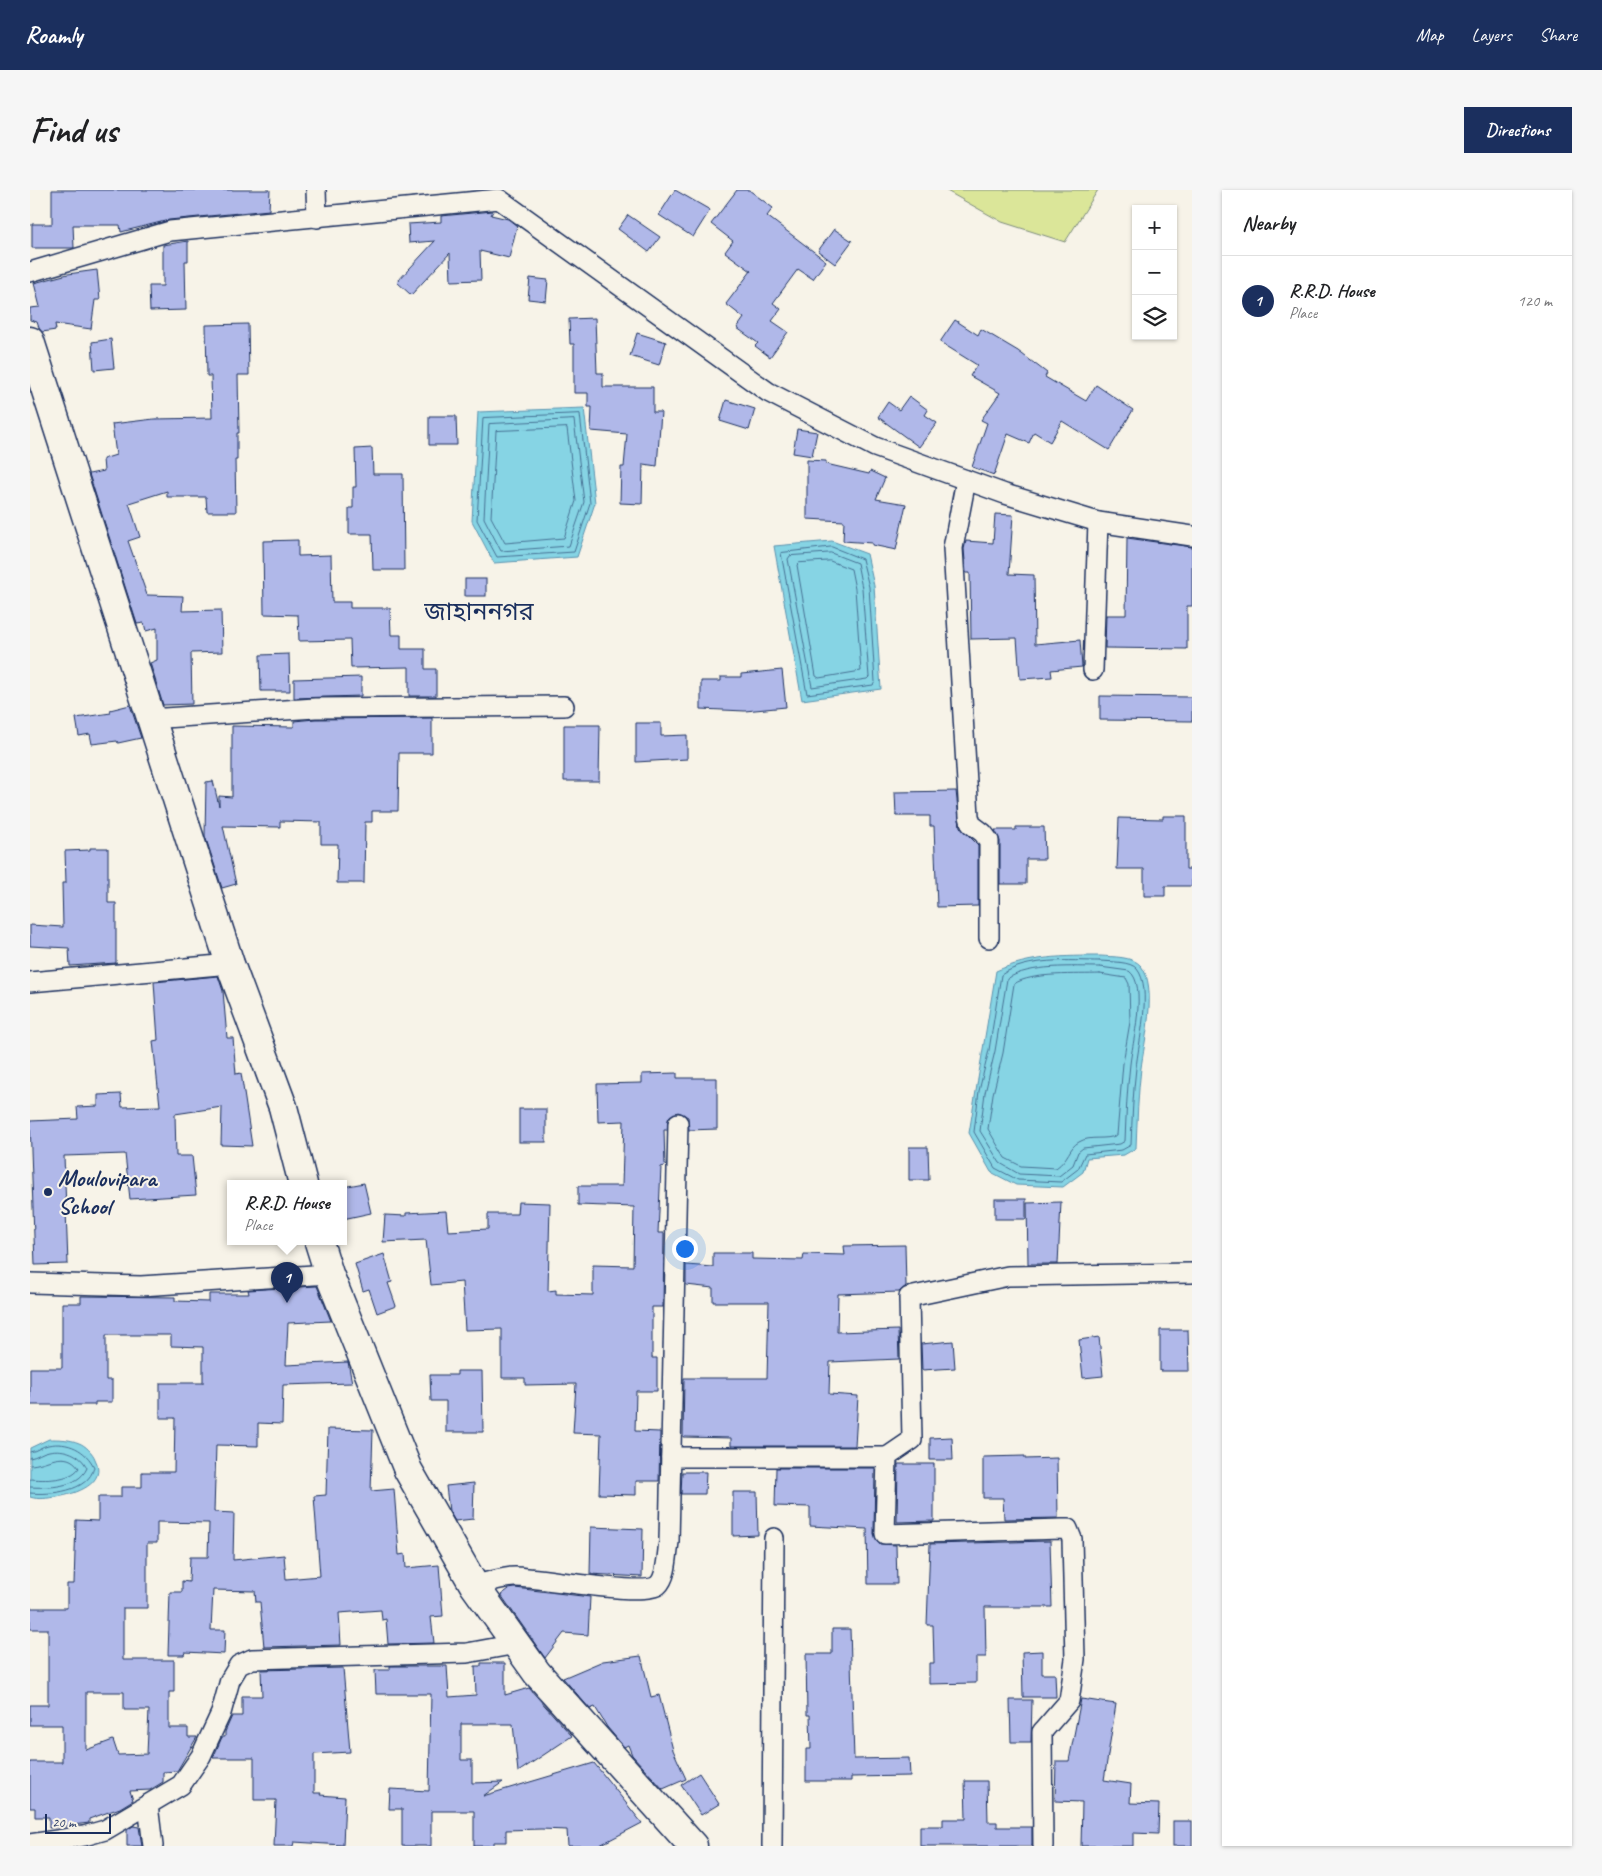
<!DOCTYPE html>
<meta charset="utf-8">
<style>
:root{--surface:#fff;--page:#f6f6f6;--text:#202124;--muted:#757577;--line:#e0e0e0;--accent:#1b2f5e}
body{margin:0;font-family:Caveat,"Noto Sans Bengali",sans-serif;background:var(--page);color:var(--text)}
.controls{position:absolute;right:15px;top:15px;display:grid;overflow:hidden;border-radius:0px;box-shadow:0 1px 4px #0004}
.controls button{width:45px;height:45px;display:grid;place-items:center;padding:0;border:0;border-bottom:1px solid var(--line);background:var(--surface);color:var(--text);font:25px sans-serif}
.scale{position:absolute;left:15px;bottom:12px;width:66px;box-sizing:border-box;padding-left:5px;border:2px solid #1b2f5e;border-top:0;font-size:14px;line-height:18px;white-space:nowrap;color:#1b2f5e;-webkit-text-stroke:4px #f7f3e8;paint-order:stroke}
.you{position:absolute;left:654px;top:1058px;width:18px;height:18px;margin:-12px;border:4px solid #fff;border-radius:50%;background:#1a73e8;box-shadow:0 0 0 8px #1a73e833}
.badge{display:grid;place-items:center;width:32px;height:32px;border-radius:50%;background:var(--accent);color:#fff;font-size:16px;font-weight:700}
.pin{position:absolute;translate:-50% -41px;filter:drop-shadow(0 1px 2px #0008)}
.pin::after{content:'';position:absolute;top:26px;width:18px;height:15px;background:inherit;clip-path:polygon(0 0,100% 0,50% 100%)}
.popup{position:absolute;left:197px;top:990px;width:120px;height:65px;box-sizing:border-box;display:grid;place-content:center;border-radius:0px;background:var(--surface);filter:drop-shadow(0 1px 4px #0005);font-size:16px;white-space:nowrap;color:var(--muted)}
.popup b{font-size:19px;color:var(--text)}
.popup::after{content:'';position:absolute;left:50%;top:100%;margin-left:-10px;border:10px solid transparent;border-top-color:var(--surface)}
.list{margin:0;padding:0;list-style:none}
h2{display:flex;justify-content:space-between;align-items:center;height:65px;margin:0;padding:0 20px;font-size:21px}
h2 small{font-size:16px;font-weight:400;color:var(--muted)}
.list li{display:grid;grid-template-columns:32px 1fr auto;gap:15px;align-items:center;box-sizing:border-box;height:90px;padding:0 20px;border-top:1px solid var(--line)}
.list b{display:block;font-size:19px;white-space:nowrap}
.list p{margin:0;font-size:16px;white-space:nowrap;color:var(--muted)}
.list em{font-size:16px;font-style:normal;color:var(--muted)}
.icon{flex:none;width:28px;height:28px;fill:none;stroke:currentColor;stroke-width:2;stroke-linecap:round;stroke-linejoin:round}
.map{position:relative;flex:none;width:1162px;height:1656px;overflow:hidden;border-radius:0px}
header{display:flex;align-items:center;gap:30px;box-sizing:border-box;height:70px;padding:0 25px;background:var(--accent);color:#fff}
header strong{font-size:24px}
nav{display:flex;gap:28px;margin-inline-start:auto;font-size:18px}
.intro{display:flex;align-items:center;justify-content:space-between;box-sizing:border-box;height:120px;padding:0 30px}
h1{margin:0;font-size:35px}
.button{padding:12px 22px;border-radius:0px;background:var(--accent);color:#fff;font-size:18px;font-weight:700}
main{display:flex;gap:30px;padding:0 30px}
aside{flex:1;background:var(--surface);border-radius:0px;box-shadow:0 1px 4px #0004}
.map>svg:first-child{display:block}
</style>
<header>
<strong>Roamly</strong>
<nav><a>Map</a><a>Layers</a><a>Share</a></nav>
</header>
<div class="intro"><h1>Find us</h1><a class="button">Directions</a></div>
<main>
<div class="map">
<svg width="1162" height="1656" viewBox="0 0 1162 1656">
<rect width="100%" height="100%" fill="#f7f3e8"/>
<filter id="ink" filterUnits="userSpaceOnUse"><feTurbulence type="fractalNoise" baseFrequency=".02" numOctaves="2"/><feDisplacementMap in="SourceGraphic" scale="10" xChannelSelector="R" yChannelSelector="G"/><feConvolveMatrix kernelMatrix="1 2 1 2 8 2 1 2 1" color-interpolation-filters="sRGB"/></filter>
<g filter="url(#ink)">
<!-- green -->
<polygon fill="#dbe699" stroke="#7b8a7c" points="915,0 1068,0 1035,52 972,32"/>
<!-- water -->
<g fill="#86d4e4" stroke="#5b92ae">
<polygon points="554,218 565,313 547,367 464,373 442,331 448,222"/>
<polygon points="802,351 837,364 844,396 851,499 772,510 744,356"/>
<path d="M 1071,766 C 1082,767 1103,766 1111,776 C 1128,796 1114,854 1111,878 C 1108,904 1107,931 1106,958 L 1094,965 L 1057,968 L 1053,982 L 1033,997 L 986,995 L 961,982 L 939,943 L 966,781 C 1000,766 1034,766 1071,766 Z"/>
<path d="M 19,1249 C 28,1249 40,1249 49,1253 C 55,1255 63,1263 65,1269 C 78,1294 45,1304 27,1307 C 17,1308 9,1310 0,1307 L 0,1258 Z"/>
</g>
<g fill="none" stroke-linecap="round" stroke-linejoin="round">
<!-- shore -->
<g stroke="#467194" stroke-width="1">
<polygon points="550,224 560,313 544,362 467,367 447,330 453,228"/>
<polygon points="544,230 554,312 539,356 471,361 454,328 459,234"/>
<polygon points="537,238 546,311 534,348 475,353 461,327 466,241"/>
<polygon points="802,357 832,369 839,397 845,492 843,495 777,504 751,363"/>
<polygon points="801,363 827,373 832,398 839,487 837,489 782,497 758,369 760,366"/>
<polygon points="800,371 821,379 825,399 831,481 789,488 786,486 767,375 769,373"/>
<path d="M 1070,771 C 1080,772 1101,771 1107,779 C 1123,798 1108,855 1106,878 C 1103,903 1102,929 1101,955 L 1092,960 L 1055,964 L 1048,979 L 1031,992 L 988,990 L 965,978 L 944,942 L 949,901 L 959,860 L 971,785 C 997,767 1039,771 1070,771 Z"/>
<path d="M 1070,777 L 1099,781 C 1118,794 1102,855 1100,874 C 1097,900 1096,926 1095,951 L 1090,954 L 1053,958 L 1048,962 L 1043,975 L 1029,986 L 989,984 L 970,973 L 950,941 L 955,903 L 965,861 L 977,789 C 999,774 1044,777 1070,777 Z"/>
<path d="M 1070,784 L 1096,788 L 1099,794 L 1100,832 L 1093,873 L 1087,945 C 1076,951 1060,945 1049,952 C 1039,957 1039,969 1026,978 L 991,976 L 975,968 L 958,939 L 963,904 L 973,863 L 984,794 C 1002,782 1047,785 1070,784 Z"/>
<path d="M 0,1262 C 7,1261 12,1256 18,1255 C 38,1251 56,1260 64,1277 C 59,1302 20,1305 0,1303"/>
<path d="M 0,1268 C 7,1267 12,1262 19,1261 C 34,1258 51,1264 57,1278 C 48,1298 18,1298 0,1297"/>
<path d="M 0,1275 C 16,1275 36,1258 49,1278 C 40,1291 14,1290 0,1289"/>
</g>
</g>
<!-- building -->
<g fill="#b0b8e9" stroke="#1b2f5e" fill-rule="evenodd">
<polygon points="22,0 240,0 239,20 139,30 91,42 90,35 43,35 44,58 2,58 2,34 22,34"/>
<polygon points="645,0 680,20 663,47 629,25"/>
<polygon points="707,0 719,0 743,18 737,26 796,71 783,89 768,79 743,113 751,119 742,131 758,142 740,167 725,156 728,153 707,138 714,128 696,114 721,81 695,62 703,51 681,34"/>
<polygon points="463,21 461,25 478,29 487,36 479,68 450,61 451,90 421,91 420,63 381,105 367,92 405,51 379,53 378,34 411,32 411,26"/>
<polygon points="598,25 630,47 619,62 588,39"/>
<polygon points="804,39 822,51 805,74 788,61"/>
<polygon points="158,51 158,71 155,71 156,120 120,121 119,96 133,96 133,55"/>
<polygon points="67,80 70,110 65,110 61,139 25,134 26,140 12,142 9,138 7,132 0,130 0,118 10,117 4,93 38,84"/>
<polygon points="500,88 518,90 516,111 498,109"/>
<polygon points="565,128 567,183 573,183 573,197 623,197 623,222 631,222 627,276 613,274 612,314 590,313 591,277 594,277 597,244 561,241 562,217 558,217 558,203 544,203 544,154 540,154 539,129"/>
<polygon points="925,130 948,145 951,139 988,161 1017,183 1015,187 1056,211 1066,195 1103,220 1079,260 1032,231 1020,252 1004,242 999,253 978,244 964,285 942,277 957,233 951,230 970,203 940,186 947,175 910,152"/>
<polygon points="218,134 219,185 208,185 209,243 207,243 207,270 205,270 206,322 177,322 176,307 137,307 137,301 99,313 110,347 98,351 117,405 153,406 152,421 191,420 192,462 161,463 162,514 133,515 120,473 127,470 127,438 116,441 114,433 107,434 59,284 74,281 73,269 86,265 82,234 124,229 182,228 181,186 177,186 176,135"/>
<polygon points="607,143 636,152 629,175 600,166"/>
<polygon points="81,149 84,178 64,180 62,152"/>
<polygon points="879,206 898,220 895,225 907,233 889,257 848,227 858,212 869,220"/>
<polygon points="696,210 725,219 719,240 690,231"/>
<polygon points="399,226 426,226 427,255 399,255"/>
<polygon points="767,239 787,242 782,266 763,263"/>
<polygon points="342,258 343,284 373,284 374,380 343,380 342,344 319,344 319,318 323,318 323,297 326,297 325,259"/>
<polygon points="777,270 796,271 796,274 839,284 840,281 855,288 846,309 876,314 866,360 842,355 842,353 813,351 814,331 777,329"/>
<polygon points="965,324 983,325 979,384 1004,385 1005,454 1050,450 1052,477 1021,480 1022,487 990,489 987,448 941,449 940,383 936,383 934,359 936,351 963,353"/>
<polygon points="1097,348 1162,357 1162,416 1157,416 1157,459 1075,458 1076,425 1096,425"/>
<polygon points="268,350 268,366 301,365 302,412 320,412 320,418 360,418 361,445 371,445 371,459 395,459 395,479 406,479 406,506 379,506 379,477 321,478 320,450 269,451 268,425 234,424 233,351"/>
<rect x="435" y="389" width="21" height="17"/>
<polygon points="259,464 260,501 231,501 230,465"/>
<polygon points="752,480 756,517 715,521 671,519 671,491 691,491 691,487 711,487 711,484"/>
<polygon points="331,487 331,506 264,508 264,489"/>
<polygon points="1070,506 1162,507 1162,531 1070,530"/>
<polygon points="100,515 111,548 88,553 87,551 62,554 60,544 49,546 46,528 81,523 80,520"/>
<polygon points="402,528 402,563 369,563 368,621 342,621 342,632 335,632 334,693 307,693 308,654 291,654 291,632 250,631 250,637 193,636 206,694 192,698 175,646 176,592 183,591 189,616 189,606 202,607 202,536 264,537 264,531 285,529"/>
<polygon points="606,533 631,533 631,546 657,545 657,569 606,572"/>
<polygon points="534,535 570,535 569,591 534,591"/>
<polygon points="926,601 930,637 948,655 948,716 907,717 904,636 900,636 900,626 866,626 865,602"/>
<polygon points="1133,626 1156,626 1156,679 1162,679 1162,696 1135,696 1135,706 1114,706 1114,679 1087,679 1089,628 1133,629"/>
<polygon points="986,637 1014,637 1015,669 996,669 996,694 970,694 970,651 965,640 986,640"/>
<polygon points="60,658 78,658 78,713 86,713 86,773 40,776 39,758 0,756 0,735 33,737 32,693 36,693 35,661 60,660"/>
<polygon points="188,786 193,801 197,848 203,848 206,884 211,883 222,956 191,955 192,917 145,924 146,966 162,966 166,1005 100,1009 95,964 34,966 38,1074 5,1075 0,931 48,929 47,917 68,916 68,905 91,904 92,917 130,916 123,851 128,850 124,792"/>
<polygon points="647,883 647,888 687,888 687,939 659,940 658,927 648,922 639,927 637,940 634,940 635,976 631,977 628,1043 634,1043 633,1117 622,1117 622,1168 627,1168 627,1201 606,1201 605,1241 630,1242 629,1291 606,1291 606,1305 569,1304 571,1244 543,1243 546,1194 495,1195 495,1188 472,1188 472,1139 435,1140 432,1092 401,1095 396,1050 353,1052 355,1025 376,1026 376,1023 416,1021 418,1041 458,1039 458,1024 487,1024 488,1012 520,1013 518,1101 526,1100 526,1104 563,1105 563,1075 603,1076 604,1017 548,1015 548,996 592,996 594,931 568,932 567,894 612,893 612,884"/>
<rect x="489" y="919" width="27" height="33"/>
<polygon points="879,957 898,957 899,990 879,990"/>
<polygon points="334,993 341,1023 313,1029 313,997"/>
<rect x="965" y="1009" width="31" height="20"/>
<polygon points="1031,1012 1028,1074 998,1074 997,1013"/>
<polygon points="875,1055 876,1096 869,1102 808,1104 807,1142 868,1140 869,1169 800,1172 799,1204 828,1206 825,1256 701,1256 701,1248 653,1247 654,1188 737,1188 739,1112 683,1112 683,1098 656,1095 656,1075 683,1077 683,1063 722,1063 722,1069 773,1070 774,1064 815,1065 814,1056"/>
<polygon points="354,1064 362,1092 358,1093 366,1116 347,1123 339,1099 333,1101 325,1074"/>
<path d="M 287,1096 L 301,1131 L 258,1133 L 256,1175 L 318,1172 L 322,1193 L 253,1195 L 252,1234 L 228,1233 L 228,1256 L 186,1255 L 184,1322 L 204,1323 L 203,1370 L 254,1365 L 256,1389 L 290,1386 L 284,1306 L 296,1305 L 298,1239 L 343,1240 L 341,1301 L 364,1299 L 369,1365 L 375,1364 L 376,1378 L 409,1375 L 413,1426 L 401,1427 L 404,1453 L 358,1454 L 356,1429 L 352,1430 L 351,1420 L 309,1423 L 311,1455 L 234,1457 L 230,1412 L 226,1412 L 225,1401 L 183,1400 L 181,1440 L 195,1440 L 194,1464 L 155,1462 L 154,1465 L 138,1465 L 140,1402 L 152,1402 L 152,1391 L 159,1392 L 160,1367 L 178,1367 L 179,1333 L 127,1332 L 127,1353 L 117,1353 L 117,1418 L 93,1418 L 93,1470 L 144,1470 L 144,1502 L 139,1502 L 139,1538 L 158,1538 L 158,1547 L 167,1547 L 147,1581 L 133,1582 L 133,1592 L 120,1600 L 100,1601 L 103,1610 L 90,1618 L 59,1629 L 59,1633 L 19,1638 L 19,1627 L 5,1627 L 5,1618 L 0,1618 L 0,1572 L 32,1572 L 32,1535 L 0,1535 L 0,1515 L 18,1515 L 18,1439 L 0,1439 L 0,1418 L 37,1418 L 37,1394 L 44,1394 L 46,1330 L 68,1331 L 68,1307 L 91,1307 L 91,1297 L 112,1297 L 112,1282 L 144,1282 L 145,1228 L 130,1228 L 130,1193 L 173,1193 L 173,1157 L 141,1156 L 141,1145 L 76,1145 L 76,1190 L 82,1190 L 82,1212 L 65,1212 L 65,1215 L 0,1215 L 0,1178 L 32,1178 L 32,1113 L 51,1113 L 51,1106 L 145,1107 L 145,1111 L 179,1112 L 179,1104 L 219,1104 L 218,1100 ZM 56,1502 L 94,1502 L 94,1520 L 119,1520 L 117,1564 L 88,1565 L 83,1550 L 56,1560 Z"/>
<polygon points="1130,1140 1158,1140 1159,1181 1130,1181"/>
<polygon points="1069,1147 1073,1186 1053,1188 1049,1150"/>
<polygon points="923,1151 925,1178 892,1180 891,1154"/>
<polygon points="427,1181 452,1181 453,1242 416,1242 416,1211 401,1211 400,1185 427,1185"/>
<polygon points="922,1247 923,1270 900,1270 900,1248"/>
<polygon points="995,1266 995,1269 1027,1268 1028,1328 974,1329 973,1308 953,1308 953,1267"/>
<polygon points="868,1274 904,1274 904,1331 867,1332"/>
<polygon points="746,1278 845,1278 844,1344 850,1354 866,1355 867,1394 838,1394 837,1339 780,1336 780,1317 745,1316"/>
<polygon points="652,1282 676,1282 675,1304 651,1304"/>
<polygon points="444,1293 443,1329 425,1331 419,1321 416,1296"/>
<polygon points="703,1302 727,1302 728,1345 703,1346"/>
<polygon points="561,1337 613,1339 612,1387 560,1384"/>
<polygon points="1020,1351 1022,1417 955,1417 956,1467 946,1467 946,1493 899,1494 899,1473 904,1473 903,1435 897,1435 900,1354"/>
<polygon points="485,1398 560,1407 558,1445 534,1443 515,1468 471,1405 479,1399"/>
<polygon points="802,1439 820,1439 824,1569 879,1568 880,1586 821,1587 821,1591 776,1591 776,1559 781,1559 780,1525 777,1525 776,1464 802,1464"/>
<polygon points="1012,1461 1012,1484 1025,1484 1026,1507 993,1507 992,1462"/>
<polygon points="611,1466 621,1507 629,1505 643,1560 656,1589 633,1599 602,1565 598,1555 594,1557 577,1537 565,1517 560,1519 533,1488 573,1471"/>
<polygon points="451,1473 475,1473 475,1505 499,1498 542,1546 488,1582 483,1534 431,1534 431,1570 442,1570 442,1593 473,1592 453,1606 564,1573 612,1633 568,1656 538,1656 537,1640 511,1639 476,1640 476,1652 464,1652 464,1656 444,1656 444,1621 401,1621 401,1656 372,1656 372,1619 359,1619 360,1599 399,1601 401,1504 346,1504 345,1480 360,1480 360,1476 417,1476 419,1507 446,1505 445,1476 451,1476"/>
<polygon points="313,1478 320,1562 284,1564 284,1603 291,1603 290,1605 315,1607 313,1655 264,1652 263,1656 244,1656 246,1610 224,1610 224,1568 183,1568 192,1547 195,1547 195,1542 202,1526 212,1526 212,1506 232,1506 231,1480"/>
<polygon points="1051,1509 1086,1514 1074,1590 1101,1594 1100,1613 1129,1614 1128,1644 1103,1643 1103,1656 1051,1656 1052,1612 1025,1611 1026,1571 1039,1571"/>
<polygon points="980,1510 1002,1510 1001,1552 981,1552"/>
<polygon points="669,1583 689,1614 671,1625 651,1595"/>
<polygon points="935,1591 957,1591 958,1632 967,1632 967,1637 1002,1637 1002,1656 890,1656 890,1636 913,1636 913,1629 936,1629"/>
<rect x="1143" y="1631" width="19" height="25"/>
<polygon points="103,1636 109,1637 112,1656 97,1656 97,1640"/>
</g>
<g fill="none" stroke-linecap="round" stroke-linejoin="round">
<!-- street casing -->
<g stroke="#1b2f5e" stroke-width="22">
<g id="street">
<polyline points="286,0 287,28"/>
<polyline points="0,82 140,41 469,9 738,202 845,257 975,304 1068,332 1162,346"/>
<polyline points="936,290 923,358 939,626 941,634 953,643 959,651 959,748"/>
<polyline points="1063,480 1068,332"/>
<polyline points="119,529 285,518 534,516"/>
<polyline points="0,792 200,774"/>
<polyline points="0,1093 111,1096 299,1084"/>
<polyline points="641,1267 857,1267"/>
<path d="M 444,1395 C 457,1393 472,1387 485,1387 C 510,1387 614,1407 628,1395 C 637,1387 637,1364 639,1352 L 648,933"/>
<polyline points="118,1615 123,1656"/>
<polyline points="0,1654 54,1646 75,1640 151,1595 171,1566 191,1523 200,1490 209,1475 222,1469 437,1463 486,1454"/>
<polyline points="742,1656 744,1348"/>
<polyline points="1013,1656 1012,1542 1039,1511 1045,1469 1042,1349 1038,1339 1032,1339 855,1344 857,1267 882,1250 879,1107 978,1086 1162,1083"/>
</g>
</g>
<!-- secondary casing -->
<g stroke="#1b2f5e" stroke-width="31">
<g id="secondary">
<polyline points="0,151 200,774 253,917 273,994"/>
<polyline points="289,1052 299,1084 378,1280 444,1395 507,1483 663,1656"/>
</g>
</g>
<!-- street -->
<use href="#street" stroke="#f7f3e8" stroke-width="19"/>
<!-- secondary -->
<use href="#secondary" stroke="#f7f3e8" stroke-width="28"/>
</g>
</g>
<!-- markers -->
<circle fill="#1b2f5e" stroke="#f7f3e8" stroke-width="2" cx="18" cy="1002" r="5"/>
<g text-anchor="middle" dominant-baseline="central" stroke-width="4" stroke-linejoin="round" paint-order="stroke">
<!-- poi labels -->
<g font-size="24" font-weight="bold" fill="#1b2f5e" stroke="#f7f3e8" text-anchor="start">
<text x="28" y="988">Moulovipara<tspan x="28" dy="28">School</tspan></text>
</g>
<!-- neighbourhood labels -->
<g font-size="25" fill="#1b2f5e" stroke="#f7f3e8">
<text x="449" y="422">জাহাননগর</text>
</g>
</g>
</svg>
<div class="controls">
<button>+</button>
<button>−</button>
<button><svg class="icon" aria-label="layers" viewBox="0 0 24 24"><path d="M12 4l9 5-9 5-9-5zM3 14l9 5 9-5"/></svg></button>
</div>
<div class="scale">20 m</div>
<div class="you"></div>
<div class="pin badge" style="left:257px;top:1113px">1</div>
<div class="popup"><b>R.R.D. House</b>Place</div>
</div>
<aside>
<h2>Nearby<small></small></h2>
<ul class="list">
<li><span class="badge">1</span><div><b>R.R.D. House</b><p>Place</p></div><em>120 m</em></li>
</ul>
</aside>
</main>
